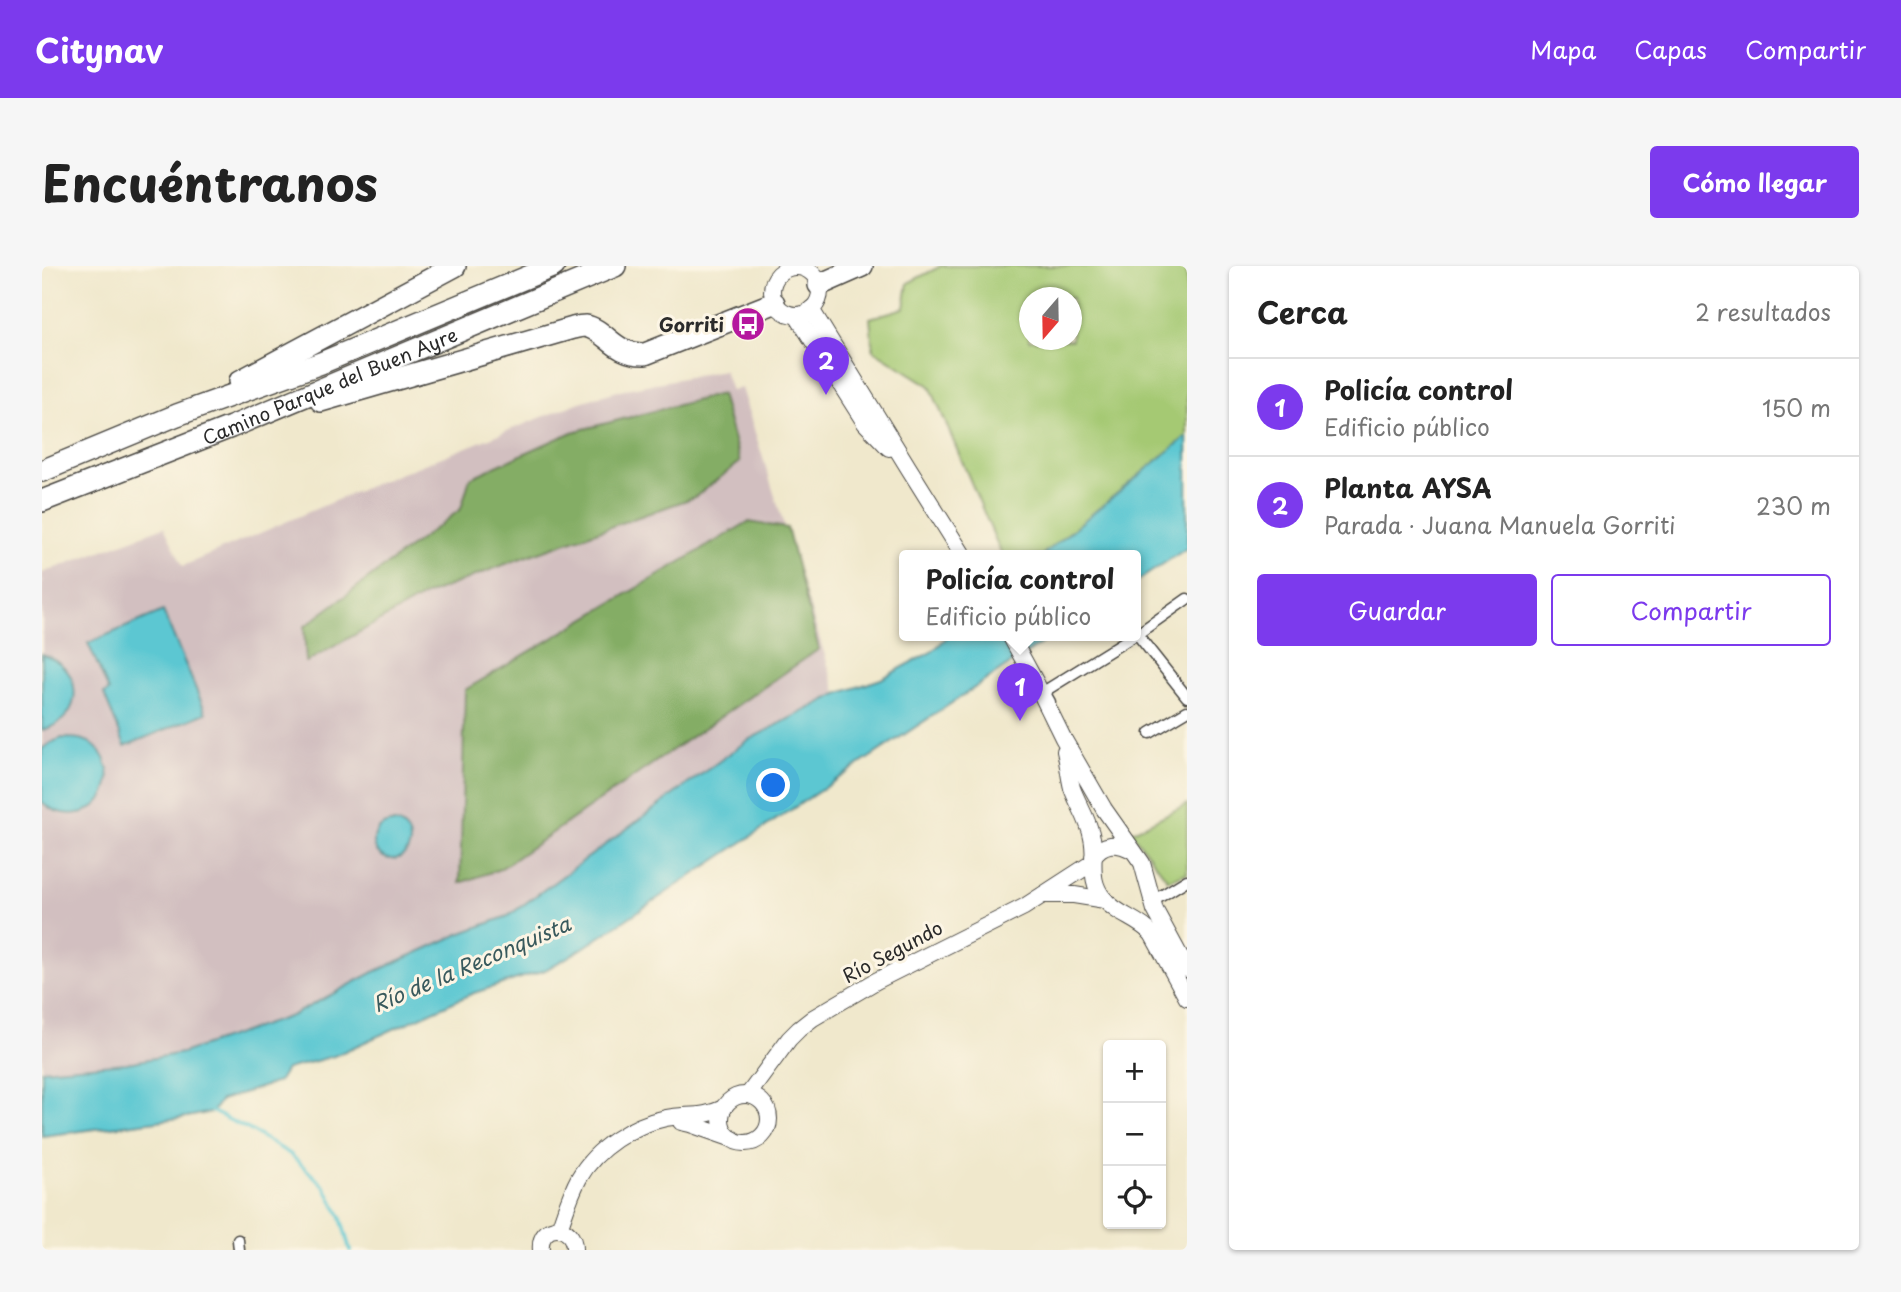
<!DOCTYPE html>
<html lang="es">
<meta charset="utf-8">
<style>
:root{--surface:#fff;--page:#f6f6f6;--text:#222;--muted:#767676;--line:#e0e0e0;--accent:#7c3aed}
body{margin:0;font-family:"Playpen Sans",sans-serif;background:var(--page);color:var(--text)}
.controls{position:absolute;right:21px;bottom:21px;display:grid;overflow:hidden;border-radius:7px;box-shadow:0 2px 5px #0004}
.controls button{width:63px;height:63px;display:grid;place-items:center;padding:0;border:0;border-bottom:2px solid var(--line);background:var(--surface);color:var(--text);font:35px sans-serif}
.compass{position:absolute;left:977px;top:21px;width:63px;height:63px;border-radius:50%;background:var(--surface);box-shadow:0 2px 5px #0004;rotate:200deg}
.you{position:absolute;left:732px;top:520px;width:24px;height:24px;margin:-18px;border:5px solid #fff;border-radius:50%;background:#1a73e8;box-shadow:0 0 0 10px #1a73e833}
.badge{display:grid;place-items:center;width:46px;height:46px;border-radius:50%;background:var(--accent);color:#fff;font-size:23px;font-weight:700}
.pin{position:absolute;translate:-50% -58px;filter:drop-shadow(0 2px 4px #0008)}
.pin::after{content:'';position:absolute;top:37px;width:24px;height:21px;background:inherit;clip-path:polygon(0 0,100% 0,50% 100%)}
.popup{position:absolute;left:857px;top:284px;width:242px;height:91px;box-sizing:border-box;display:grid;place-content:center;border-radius:7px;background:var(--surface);filter:drop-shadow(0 2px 5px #0005);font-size:23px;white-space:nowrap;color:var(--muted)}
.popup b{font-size:26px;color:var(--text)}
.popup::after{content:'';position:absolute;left:50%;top:100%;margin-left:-14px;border:14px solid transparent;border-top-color:var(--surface)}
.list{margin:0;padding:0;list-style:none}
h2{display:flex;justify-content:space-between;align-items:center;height:91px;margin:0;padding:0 28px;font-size:30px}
h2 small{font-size:23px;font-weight:400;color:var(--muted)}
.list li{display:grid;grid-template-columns:46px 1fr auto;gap:21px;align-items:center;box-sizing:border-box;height:98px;padding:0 28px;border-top:2px solid var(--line)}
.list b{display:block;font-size:26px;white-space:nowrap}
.list p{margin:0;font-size:23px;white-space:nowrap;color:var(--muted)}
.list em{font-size:23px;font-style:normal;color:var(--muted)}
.actions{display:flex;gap:14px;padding:21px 28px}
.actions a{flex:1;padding:16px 0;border:2px solid var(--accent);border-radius:7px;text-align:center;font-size:24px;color:var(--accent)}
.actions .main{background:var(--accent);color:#fff}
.icon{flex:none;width:38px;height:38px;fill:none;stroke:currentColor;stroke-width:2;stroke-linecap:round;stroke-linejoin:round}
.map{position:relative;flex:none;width:1145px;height:984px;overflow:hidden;border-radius:7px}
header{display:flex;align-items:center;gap:42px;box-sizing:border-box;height:98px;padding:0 35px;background:var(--accent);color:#fff}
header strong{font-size:33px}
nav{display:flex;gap:38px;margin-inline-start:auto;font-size:24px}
.intro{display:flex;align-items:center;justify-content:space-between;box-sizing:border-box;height:168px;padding:0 42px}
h1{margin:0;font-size:49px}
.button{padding:18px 32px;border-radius:7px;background:var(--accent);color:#fff;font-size:24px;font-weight:700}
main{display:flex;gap:42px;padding:0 42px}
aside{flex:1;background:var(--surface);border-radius:7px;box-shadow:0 2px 5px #0004}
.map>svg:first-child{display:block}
</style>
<header>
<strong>Citynav</strong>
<nav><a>Mapa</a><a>Capas</a><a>Compartir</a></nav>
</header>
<div class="intro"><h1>Encuéntranos</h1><a class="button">Cómo llegar</a></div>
<main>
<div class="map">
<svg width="1145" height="984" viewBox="0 0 1145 984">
<rect width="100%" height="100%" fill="#fcf5e5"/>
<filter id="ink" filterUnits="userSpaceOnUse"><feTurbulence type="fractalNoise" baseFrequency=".0143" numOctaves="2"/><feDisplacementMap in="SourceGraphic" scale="14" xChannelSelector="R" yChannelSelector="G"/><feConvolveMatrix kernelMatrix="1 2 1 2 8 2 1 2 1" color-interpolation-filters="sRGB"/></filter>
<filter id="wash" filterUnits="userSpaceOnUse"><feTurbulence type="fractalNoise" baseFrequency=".00686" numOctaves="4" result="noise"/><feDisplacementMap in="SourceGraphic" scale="28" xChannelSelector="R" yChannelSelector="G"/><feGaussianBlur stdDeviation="1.57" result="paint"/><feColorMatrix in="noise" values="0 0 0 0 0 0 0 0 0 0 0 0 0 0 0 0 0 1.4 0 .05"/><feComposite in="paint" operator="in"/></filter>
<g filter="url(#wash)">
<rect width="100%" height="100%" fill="#f0e8cc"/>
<!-- industrial -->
<polygon fill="#d2bfc0" points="682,104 689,125 699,122 795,428 706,474 466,650 417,668 332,706 249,750 140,787 85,797 0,804 0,307 122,261 141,300 332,218 538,136 579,124"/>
<!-- green -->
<g fill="#a5c973" stroke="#687a4f" stroke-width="2" fill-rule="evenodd">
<path d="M 899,0 L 1145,0 L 1145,170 L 1000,289 L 960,289 L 888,120 L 831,84 L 828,52 L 862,42 L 866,17 ZM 987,32 L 1030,32 L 1030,74 L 987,74 Z"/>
<polygon points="1145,538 1145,607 1126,614 1089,566"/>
</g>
<!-- forest -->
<g fill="#84ad65" stroke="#586c48" stroke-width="2">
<polygon points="679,128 698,196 653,231 474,294 384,329 264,396 262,361 419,243 428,212 530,166"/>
<polygon points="706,256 745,262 777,383 458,603 418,617 423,424"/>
</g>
<!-- water -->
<g fill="#5bc7d2" stroke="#43797e" stroke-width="2">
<polygon points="1145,170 1145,282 1094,316 1094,289 1000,289"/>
<polygon points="121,345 164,447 83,480 62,428 67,425 46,377"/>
<polygon points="907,369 1012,369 538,684 503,704 429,728 292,790 244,803 236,816 179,834 170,846 145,851 0,870 0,804 85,797 140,787 249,750 332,706 417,668 466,650 706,474 795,428 839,413 891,385"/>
<path d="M 0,388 C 43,401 44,453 0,464 Z"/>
<path d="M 20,472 C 30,472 38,472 47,476 C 65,487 72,511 62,529 C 49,552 18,553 0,536 L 0,483 L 8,477 Z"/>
<circle cx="350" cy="575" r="18"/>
</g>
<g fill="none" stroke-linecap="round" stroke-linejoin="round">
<!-- stream -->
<polyline stroke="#5bc7d2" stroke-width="3.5" points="167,844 208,864 248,888 283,921 298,949 308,984"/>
</g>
</g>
<g filter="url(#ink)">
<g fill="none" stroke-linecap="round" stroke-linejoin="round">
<!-- street casing -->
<g stroke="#494743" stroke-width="13">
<g id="street">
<polyline points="1095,368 1145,431"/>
<polyline points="1094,369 1145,333"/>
<polyline points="1008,436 1004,429 1006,423 1093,369"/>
<polyline points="1108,467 1145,445"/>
<polyline points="1111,635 1145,614"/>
<polyline points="196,974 197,984"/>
</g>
</g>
<!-- secondary casing -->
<g stroke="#494743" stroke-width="18">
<g id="secondary">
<circle cx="754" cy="25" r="24"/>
<polyline points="769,43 866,201 921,289"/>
<polyline points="755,50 823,157 847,182"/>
<polyline points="968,369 993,415 1021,472 1062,543 1100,597 1113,644 1145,703"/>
<path d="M 1023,485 C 1026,497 1027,510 1030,522 C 1036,539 1047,554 1050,572 C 1055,594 1045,613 1062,633 C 1075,649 1097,653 1110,668 L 1145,732"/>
<path d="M 1051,591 C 1061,576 1075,576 1090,584"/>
<polyline points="1001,629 1032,629 1063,634"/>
<polyline points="706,829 747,773 757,763 771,752 834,715 982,641 1050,597"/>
<circle cx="703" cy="853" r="24"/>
<polyline points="639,856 648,858 691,873"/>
<path d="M 517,963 C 523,946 528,928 537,912 C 554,882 590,859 624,852 C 645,848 661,852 682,842"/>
<path d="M 499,984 C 496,956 533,956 532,984"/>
</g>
</g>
<!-- highway casing -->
<g stroke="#494743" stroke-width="24">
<g id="highway">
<polyline points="777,19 820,0"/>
<polyline points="198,115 413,0"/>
<path d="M 279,135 L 531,62 C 535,61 539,60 543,60 C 564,63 571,89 603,88 L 732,37"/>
<polyline points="0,205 135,149 279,97 512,0"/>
<path id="s1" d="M 0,235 L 189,161 L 573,0"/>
</g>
</g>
<!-- street -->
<use href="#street" stroke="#fff" stroke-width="10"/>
<!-- secondary -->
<use href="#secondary" stroke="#fff" stroke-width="16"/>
<!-- highway -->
<use href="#highway" stroke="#fff" stroke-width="21"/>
</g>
</g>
<!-- icons -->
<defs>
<g id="bus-disc" transform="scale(1.75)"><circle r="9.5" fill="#b5179e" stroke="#fcf5e5"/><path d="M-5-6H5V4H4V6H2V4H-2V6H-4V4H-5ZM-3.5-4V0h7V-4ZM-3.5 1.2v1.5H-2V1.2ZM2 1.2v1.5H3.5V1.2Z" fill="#fff"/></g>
</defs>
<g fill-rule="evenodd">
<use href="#bus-disc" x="706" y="58"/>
</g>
<g text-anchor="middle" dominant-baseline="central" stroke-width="6" stroke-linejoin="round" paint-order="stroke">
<!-- poi labels -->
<g font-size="19" font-weight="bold" fill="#2b2b2b" stroke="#fcf5e5" text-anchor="end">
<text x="682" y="58">Gorriti</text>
</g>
<!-- street labels -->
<g font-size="19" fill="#2b2b2b" stroke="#fcf5e5">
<text stroke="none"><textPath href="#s1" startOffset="310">Camino Parque del Buen Ayre</textPath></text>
<text transform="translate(850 685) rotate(-28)">Río Segundo</text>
</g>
<!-- water labels -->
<g font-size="21" font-style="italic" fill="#395a5d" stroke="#fcf5e5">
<text transform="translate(429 697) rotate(-23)">Río de la Reconquista</text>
</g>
</g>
</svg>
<div class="controls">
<button>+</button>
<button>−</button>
<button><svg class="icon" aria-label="locate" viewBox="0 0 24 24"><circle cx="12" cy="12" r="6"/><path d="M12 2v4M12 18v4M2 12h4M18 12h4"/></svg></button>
</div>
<svg class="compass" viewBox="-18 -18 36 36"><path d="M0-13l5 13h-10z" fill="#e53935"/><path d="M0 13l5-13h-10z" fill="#767676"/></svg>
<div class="you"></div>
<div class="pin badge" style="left:978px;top:455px">1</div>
<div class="popup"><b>Policía control</b>Edificio público</div>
<div class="pin badge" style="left:784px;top:129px">2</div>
</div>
<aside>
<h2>Cerca<small>2 resultados</small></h2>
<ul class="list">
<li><span class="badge">1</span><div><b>Policía control</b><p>Edificio público</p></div><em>150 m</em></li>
<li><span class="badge">2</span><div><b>Planta AYSA</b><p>Parada · Juana Manuela Gorriti</p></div><em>230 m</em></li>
</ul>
<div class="actions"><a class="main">Guardar</a><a>Compartir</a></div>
</aside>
</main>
